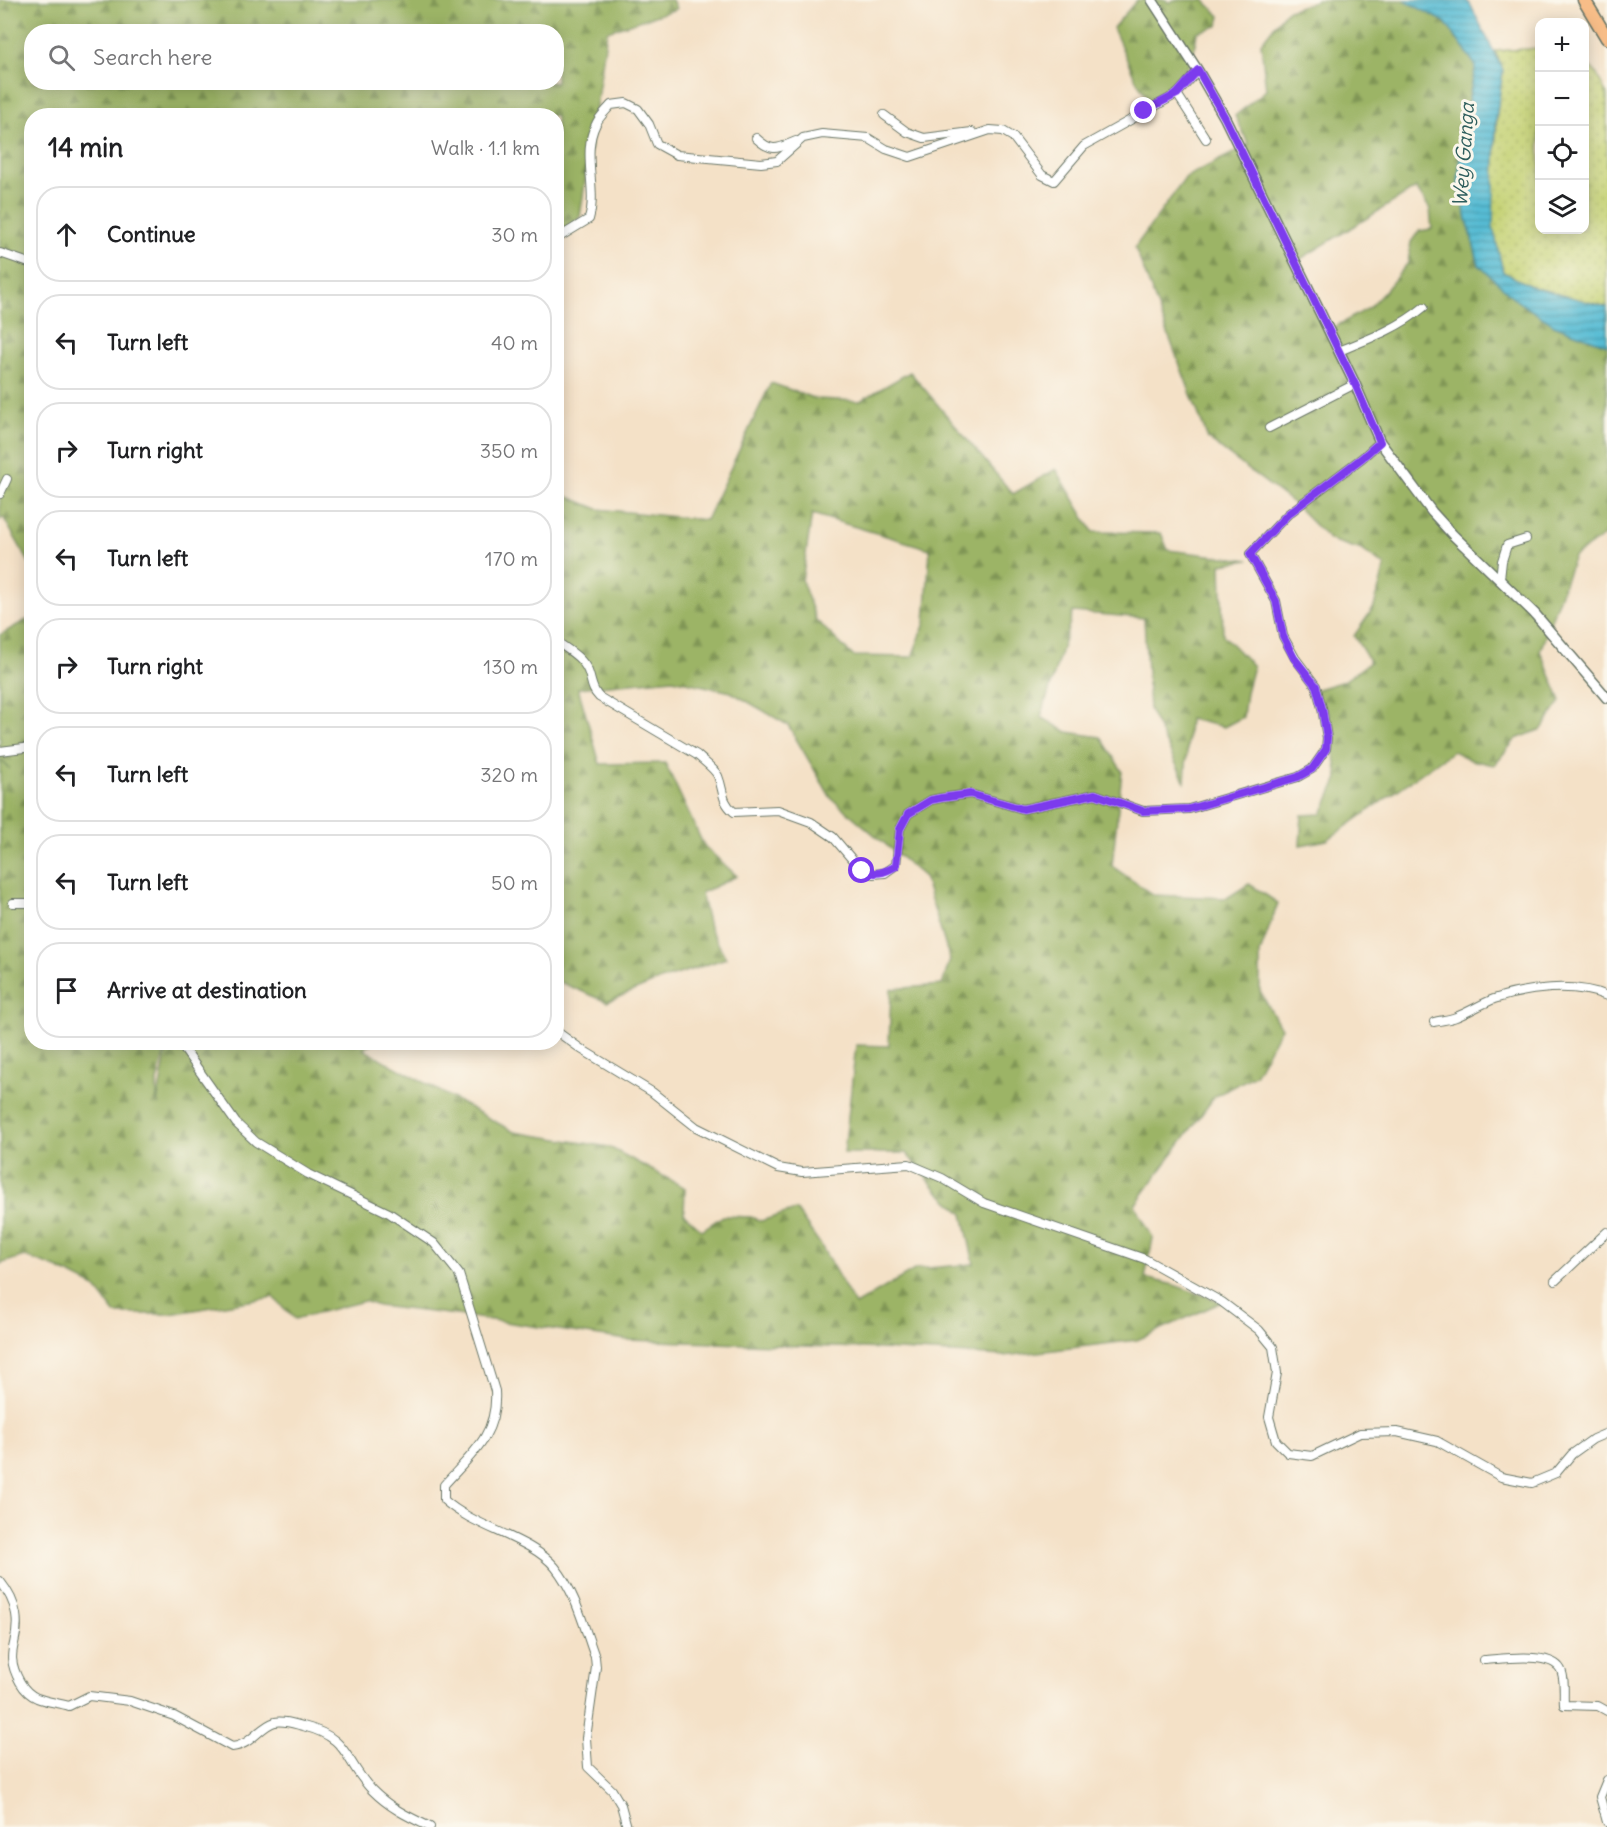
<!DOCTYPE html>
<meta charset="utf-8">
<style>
:root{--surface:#fff;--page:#f6f6f6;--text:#202124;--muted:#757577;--line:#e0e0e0}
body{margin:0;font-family:Delius,sans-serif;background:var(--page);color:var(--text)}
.controls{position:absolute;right:18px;top:18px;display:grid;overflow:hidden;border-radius:12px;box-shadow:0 3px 15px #0003}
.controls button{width:54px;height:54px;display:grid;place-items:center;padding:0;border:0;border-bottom:2px solid var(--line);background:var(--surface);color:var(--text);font:30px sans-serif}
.stop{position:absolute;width:18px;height:18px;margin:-14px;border:4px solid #7c3aed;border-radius:50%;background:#fff}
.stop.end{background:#7c3aed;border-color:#fff;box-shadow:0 2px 6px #0008}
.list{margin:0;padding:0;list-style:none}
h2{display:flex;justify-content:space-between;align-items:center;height:78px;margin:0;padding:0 24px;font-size:26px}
h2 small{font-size:20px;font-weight:400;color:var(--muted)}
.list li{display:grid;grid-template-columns:39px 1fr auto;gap:18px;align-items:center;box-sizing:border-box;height:96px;margin:0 12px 12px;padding:0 12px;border:2px solid var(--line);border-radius:24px}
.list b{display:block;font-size:22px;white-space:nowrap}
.list em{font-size:20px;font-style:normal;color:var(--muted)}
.icon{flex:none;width:33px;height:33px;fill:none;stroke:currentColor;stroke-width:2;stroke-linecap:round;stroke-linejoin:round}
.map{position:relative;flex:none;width:1607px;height:1827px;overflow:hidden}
.search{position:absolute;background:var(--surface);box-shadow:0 3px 15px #0003;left:24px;top:24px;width:540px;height:66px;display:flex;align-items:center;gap:15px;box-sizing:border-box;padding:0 21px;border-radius:24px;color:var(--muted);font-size:22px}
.panel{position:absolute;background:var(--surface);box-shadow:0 3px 15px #0003;left:24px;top:108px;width:540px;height:942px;border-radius:24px}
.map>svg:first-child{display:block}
</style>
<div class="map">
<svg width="1607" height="1827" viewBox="0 0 1607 1827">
<defs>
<pattern id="grass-dots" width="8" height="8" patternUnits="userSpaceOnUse" patternTransform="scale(1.5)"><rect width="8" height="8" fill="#c5d274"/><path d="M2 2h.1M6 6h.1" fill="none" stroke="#a9b565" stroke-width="1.8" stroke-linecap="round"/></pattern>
<pattern id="forest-firs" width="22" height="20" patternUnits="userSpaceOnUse" patternTransform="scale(1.5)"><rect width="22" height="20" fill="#9cb466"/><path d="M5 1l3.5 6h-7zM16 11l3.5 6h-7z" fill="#7f9455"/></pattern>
<pattern id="water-rules" width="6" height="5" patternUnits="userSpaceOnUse" patternTransform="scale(1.5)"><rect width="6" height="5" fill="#56bcd4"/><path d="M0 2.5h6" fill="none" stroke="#479aad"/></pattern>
</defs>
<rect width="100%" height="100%" fill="#fbf7ec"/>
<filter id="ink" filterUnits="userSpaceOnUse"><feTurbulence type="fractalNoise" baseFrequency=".0167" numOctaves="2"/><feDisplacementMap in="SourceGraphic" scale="12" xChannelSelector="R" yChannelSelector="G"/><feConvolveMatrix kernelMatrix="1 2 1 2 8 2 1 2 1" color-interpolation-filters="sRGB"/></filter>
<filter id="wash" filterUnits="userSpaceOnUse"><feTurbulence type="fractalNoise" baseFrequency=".008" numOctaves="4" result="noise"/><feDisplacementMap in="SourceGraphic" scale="24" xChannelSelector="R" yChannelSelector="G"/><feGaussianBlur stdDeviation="1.35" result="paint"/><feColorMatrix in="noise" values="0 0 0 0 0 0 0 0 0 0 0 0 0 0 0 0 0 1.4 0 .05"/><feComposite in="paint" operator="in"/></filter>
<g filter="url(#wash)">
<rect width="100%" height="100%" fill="#f4e1c7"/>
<!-- grass -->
<polygon fill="url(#grass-dots)" stroke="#728854" stroke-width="1.5" points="1539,48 1540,230 1584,230 1585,61 1596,73 1607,95 1607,307 1533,287 1503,272 1492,224 1497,115 1503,70 1495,51"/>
<!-- forest -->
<g fill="url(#forest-firs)" stroke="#5e784d" stroke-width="1.5" fill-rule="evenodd">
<path d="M 0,0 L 672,0 L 676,9 L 607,31 L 580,217 L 557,239 L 556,116 L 32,116 L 30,564 L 3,517 L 0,520 ZM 32,32 L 556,32 L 556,82 L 32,82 Z"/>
<path d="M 1137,0 L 1166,0 L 1169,3 L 1174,0 L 1204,0 L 1220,16 L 1218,26 L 1197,32 C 1192,74 1181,77 1150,102 L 1136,80 L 1113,28 Z"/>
<path d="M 1318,0 L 1404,0 L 1445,22 L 1476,66 L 1462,126 L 1458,185 L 1479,265 L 1554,325 L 1607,345 L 1607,534 L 1574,556 L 1540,651 L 1561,701 L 1542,729 L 1516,739 L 1494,765 L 1471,760 L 1453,751 L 1327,840 L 1300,845 L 1302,815 L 1322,814 L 1338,778 L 1329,713 L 1311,691 L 1344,681 L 1370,662 L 1354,636 L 1374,607 L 1385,566 L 1362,550 L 1330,540 L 1293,503 L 1208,439 L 1135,247 L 1186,177 L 1249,145 L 1235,116 L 1266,90 L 1261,43 L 1286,11 ZM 1416,188 L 1430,209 L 1432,229 L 1419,231 L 1411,242 L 1408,263 L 1386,290 L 1369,308 L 1329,330 L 1341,365 L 1297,261 Z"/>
<path d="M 910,372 L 1013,494 L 1056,469 L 1093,532 L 1161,533 L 1168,550 L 1249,560 L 1221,564 L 1223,635 L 1253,666 L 1246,692 L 1243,717 L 1224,727 L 1189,719 L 1185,782 L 1149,709 L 1144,618 L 1073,612 L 1041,717 L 1067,732 L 1101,737 L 1122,771 L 1112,866 L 1153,895 L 1227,898 L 1249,884 L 1278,903 L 1260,953 L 1260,992 L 1281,1028 L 1255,1075 L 1215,1096 L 1135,1205 L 1153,1238 L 1145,1278 L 1174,1285 L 1222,1302 L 1137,1340 L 1004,1356 L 863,1348 L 627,1340 L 457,1315 L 378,1306 L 364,1301 L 295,1319 L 273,1297 L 170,1314 L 116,1314 L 95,1287 L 59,1269 L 24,1256 L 0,1264 L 0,760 L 10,769 L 0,759 L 0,635 L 26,620 L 31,620 L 32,1042 L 167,1043 L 157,1081 L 157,1103 L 168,1043 L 373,1043 L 363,1049 L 514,1132 L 609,1147 L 685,1188 L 684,1214 L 702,1230 L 723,1216 L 751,1217 L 761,1221 L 796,1210 L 820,1244 L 855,1305 L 916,1269 L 974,1264 L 963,1214 L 937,1190 L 906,1153 L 844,1153 L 856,1045 L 889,1046 L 891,989 L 942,985 L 950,960 L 924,877 L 831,798 L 788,725 L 731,692 L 673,679 L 578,688 L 600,764 L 665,763 L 704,846 L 737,876 L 701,893 L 709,927 L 726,958 L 655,982 L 607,1002 L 557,981 L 557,492 L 598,509 L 706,520 L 771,383 L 816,399 L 860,401 ZM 812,514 L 930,549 L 925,623 L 912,657 L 853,656 L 816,620 L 802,581 Z"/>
</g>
<!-- water -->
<polygon fill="url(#water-rules)" stroke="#3a7c84" stroke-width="1.5" points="1404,0 1466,0 1470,4 1503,70 1496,118 1493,226 1503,272 1533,287 1607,307 1607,345 1554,325 1517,301 1479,265 1458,185 1462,130 1476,66 1445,22"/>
</g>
<g filter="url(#ink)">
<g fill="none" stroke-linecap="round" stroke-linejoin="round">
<!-- minor casing -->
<g stroke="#6a7667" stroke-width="10">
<g id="minor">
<polyline points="1177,94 1206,139"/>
<polyline points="884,115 907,132 924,138 972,132"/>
<path d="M 756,138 C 772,153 777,149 796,141"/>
<path d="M 556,239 L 589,219 C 598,189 581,153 596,124 C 599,117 606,111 611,105 L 626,103 L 638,109 L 649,124 L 657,144 L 677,155 L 761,163 L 777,161 L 803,138 L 822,134 L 868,138 L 886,149 L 910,157 L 990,130 L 1003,131 L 1013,137 L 1042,175 L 1054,181 L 1084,146 L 1177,94 L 1198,71"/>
<polyline points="0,253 32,264"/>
<path d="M 1339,351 C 1369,339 1399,328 1424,307"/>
<polyline points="1269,428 1355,384"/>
<polyline points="0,494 7,479"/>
<polyline points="1500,579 1502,561 1507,545 1526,539"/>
<path d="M 556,641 C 568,650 582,657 588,671 C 592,681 591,689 599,697 L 697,755 C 703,761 714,768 718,776 C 724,791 721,801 734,812 L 778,810 L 811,822 L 833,837 L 862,871 L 873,874 L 885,873 L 896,865 L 900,829 L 908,814 L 931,800 L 941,798 L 970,794 L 1023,809 L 1095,794 L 1143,811 L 1189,809 L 1298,777 L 1312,769 L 1326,749 L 1327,738 L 1322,708 L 1316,686 L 1295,658 L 1283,636 L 1276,601 L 1250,554 L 1288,514 L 1362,458 L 1380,442"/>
<polyline points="0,751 32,747"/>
<polyline points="13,903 32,903"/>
<path d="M 1434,1022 C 1441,1020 1449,1020 1456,1017 C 1469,1012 1481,1004 1494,999 C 1527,988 1574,982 1607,996"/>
<polyline points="556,1031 581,1049 652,1092 696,1127 778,1168 802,1172 909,1164 942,1178 984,1203 1145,1259 1222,1302 1259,1330 1273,1347 1277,1373 1269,1417 1276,1441 1288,1453 1312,1456 1360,1433 1397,1432 1437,1441 1501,1477 1532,1483 1556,1473 1572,1454 1593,1439 1607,1433"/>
<path d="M 179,1042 L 236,1123 L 256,1142 L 308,1174 L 389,1213 L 434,1243 L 459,1274 L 495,1391 C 498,1435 471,1455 444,1485 L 444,1500 C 475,1528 531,1538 555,1567 C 576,1593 584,1627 595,1657 L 596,1667 L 586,1738 L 588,1767 L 612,1790 L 621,1805 L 627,1827"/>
<polyline points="1555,1281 1607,1232"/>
<path d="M 0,1581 C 8,1591 14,1602 16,1614 C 21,1644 2,1650 20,1682 C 24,1689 30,1695 37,1698 C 47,1702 59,1703 69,1706 L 89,1696 L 130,1701 L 174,1716 L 232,1747 C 252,1745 260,1726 275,1722 C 284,1720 295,1724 303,1726 C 351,1738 343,1760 372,1790 C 390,1808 407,1816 430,1827"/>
<path d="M 1484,1660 C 1501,1659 1547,1652 1559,1667 C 1566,1675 1563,1694 1564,1705 L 1598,1706 L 1607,1711"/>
<polyline points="1607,1780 1600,1797 1607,1822"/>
</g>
</g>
<!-- tertiary casing -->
<g stroke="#6a7667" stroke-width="12">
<polyline id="tertiary" points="1152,0 1198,71 1225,118 1355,384 1380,442 1432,512 1453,535 1534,613 1607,698"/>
</g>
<!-- primary casing -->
<g stroke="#6a7667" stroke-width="15">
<polyline id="primary" points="1584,0 1607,38"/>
</g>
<!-- minor -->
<use href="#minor" stroke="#fff" stroke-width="8"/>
<!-- tertiary -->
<use href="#tertiary" stroke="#fff" stroke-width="9"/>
<!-- primary -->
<use href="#primary" stroke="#f7bd88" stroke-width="12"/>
</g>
</g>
<g fill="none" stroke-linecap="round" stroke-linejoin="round" filter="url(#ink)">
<!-- route -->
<path stroke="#7c3aed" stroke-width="8" d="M 862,871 C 876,875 884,873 896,866 L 900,829 L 908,814 L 931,800 L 941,798 L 970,794 L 1023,809 L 1095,794 L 1143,811 L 1189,809 L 1298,777 L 1312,769 L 1326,749 L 1327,738 L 1322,708 L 1316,686 L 1294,658 L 1283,636 L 1276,601 L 1250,554 L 1288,514 L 1362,458 L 1380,442 L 1355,384 L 1225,118 L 1198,70 L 1177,94 L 1144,111"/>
</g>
<g text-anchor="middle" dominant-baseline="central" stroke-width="6" stroke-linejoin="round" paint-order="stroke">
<!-- water labels -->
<g font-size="20" font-style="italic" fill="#2d5d5c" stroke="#fbf7ec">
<text transform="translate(1463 155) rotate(-86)">Wey Ganga</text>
</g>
</g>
</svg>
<div class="controls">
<button>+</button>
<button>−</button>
<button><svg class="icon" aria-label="locate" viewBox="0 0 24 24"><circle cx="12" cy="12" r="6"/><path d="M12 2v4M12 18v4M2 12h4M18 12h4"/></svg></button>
<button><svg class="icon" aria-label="layers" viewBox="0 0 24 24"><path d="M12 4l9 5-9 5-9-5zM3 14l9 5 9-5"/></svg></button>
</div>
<div class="stop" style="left:862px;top:871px"></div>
<div class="stop end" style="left:1144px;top:111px"></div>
<div class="search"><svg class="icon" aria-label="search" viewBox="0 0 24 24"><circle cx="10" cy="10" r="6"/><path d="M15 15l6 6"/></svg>Search here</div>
<section class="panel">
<h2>14 min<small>Walk · 1.1 km</small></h2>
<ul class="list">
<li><svg class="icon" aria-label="ahead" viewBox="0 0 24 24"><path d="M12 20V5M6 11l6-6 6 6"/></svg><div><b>Continue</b></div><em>30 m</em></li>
<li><svg class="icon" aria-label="left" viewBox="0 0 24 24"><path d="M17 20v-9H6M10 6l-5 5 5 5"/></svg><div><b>Turn left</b></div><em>40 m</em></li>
<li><svg class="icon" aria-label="right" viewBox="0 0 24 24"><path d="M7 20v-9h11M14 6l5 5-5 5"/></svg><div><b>Turn right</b></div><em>350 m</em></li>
<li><svg class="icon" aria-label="left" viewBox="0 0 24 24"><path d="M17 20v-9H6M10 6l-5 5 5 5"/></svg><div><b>Turn left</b></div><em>170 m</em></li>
<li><svg class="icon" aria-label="right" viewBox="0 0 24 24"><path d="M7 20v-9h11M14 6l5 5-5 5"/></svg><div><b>Turn right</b></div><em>130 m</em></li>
<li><svg class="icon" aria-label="left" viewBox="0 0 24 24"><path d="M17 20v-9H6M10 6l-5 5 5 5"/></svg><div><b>Turn left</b></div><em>320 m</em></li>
<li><svg class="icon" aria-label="left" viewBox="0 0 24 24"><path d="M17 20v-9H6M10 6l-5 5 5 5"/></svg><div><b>Turn left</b></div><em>50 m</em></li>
<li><svg class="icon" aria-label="arrive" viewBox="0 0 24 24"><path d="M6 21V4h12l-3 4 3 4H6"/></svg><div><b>Arrive at destination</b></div></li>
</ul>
</section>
</div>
